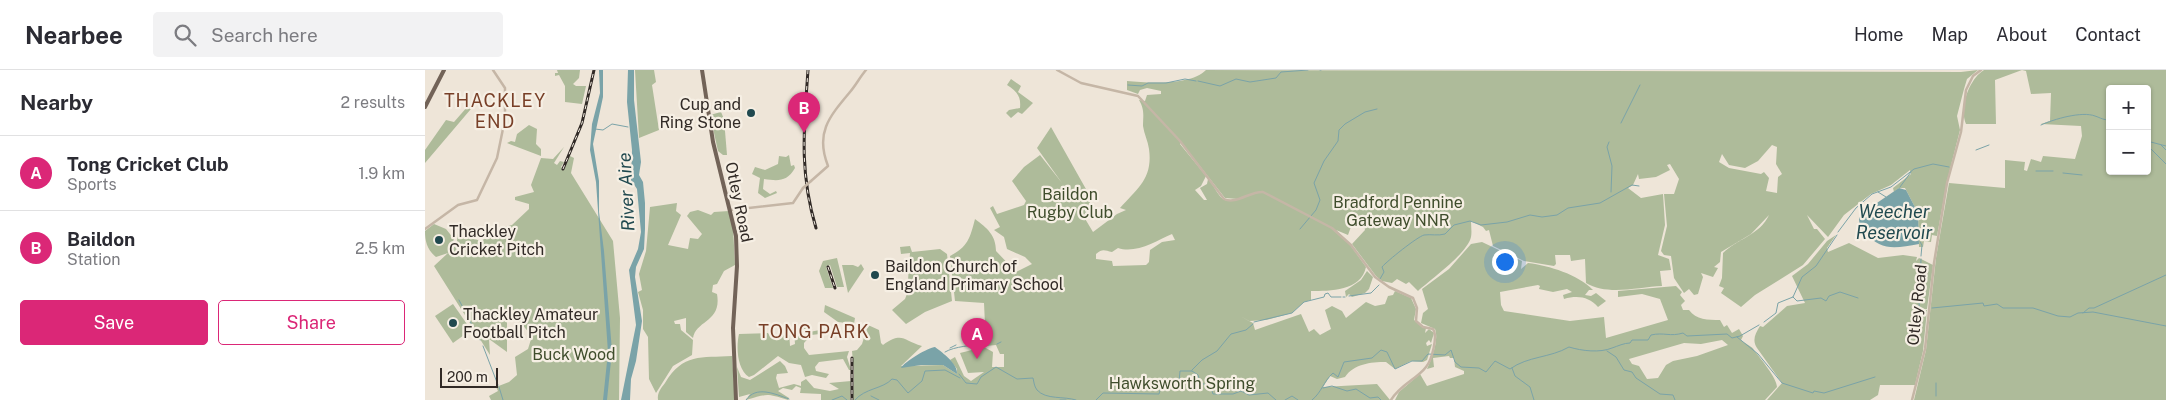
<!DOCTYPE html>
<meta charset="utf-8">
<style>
:root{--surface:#fff;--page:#f2f2f3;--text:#2b2b33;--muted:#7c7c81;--line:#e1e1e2;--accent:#db2777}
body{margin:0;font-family:"Public Sans",sans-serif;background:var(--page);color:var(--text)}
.controls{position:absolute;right:15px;top:15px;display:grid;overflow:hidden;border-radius:5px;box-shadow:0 1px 4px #0004}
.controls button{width:45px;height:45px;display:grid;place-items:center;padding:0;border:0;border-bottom:1px solid var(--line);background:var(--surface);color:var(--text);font:25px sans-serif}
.scale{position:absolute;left:15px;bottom:12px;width:58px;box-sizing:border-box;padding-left:5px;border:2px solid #312a26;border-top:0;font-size:14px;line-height:18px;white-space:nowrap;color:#312a26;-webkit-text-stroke:4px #f6efe4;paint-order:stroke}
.you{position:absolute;left:1079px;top:191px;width:18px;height:18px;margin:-12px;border:4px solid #fff;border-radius:50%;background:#1a73e8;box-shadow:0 0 0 8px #1a73e833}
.badge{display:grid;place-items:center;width:32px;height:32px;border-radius:50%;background:var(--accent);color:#fff;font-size:16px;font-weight:700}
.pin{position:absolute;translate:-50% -41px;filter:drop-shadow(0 1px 2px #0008)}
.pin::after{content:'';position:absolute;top:26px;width:18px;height:15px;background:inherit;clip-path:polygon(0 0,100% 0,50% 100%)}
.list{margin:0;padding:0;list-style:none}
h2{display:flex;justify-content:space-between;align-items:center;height:65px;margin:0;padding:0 20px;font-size:21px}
h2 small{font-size:16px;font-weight:400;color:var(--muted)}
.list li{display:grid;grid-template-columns:32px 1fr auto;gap:15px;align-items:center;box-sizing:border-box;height:75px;padding:0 20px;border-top:1px solid var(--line)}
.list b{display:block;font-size:19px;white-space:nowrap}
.list p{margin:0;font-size:16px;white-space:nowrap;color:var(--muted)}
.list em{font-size:16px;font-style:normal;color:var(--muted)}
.actions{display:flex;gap:10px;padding:15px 20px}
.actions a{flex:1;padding:11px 0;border:1px solid var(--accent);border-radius:5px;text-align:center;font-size:18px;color:var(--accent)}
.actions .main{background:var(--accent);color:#fff}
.icon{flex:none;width:28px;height:28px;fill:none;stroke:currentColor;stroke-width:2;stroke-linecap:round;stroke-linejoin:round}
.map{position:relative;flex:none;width:1741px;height:330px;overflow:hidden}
header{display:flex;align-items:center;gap:30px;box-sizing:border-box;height:70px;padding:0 25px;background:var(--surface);border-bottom:1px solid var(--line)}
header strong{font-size:24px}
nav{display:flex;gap:28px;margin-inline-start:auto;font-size:18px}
.search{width:350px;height:45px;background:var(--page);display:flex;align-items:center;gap:12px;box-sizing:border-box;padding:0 18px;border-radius:5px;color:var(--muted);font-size:19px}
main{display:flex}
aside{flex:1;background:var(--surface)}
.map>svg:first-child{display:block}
</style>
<header>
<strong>Nearbee</strong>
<div class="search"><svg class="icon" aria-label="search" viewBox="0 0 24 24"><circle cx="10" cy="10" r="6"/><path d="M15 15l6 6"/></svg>Search here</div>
<nav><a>Home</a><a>Map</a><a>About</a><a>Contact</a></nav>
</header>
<main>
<aside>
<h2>Nearby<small>2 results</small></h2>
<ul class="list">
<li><span class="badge">A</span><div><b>Tong Cricket Club</b><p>Sports</p></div><em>1.9 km</em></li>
<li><span class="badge">B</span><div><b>Baildon</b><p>Station</p></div><em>2.5 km</em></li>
</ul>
<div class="actions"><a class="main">Save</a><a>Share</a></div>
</aside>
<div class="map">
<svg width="1741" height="330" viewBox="0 0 1741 330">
<rect width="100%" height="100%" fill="#eee5d8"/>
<!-- green -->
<g fill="#aebb9a" fill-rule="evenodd">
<polygon points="132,0 155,0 154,8 148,14 151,16 161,16 157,34 140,32 140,16 134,5 130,6 130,3 133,3"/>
<polygon points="210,0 229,0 231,12 227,15 234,60 214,68"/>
<path d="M 781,0 L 1536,2 L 1553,0 L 1542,9 L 1539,19 L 1532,46 L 1535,60 L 1522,111 L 1512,166 L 1507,165 L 1506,172 L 1499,171 L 1498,177 L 1494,177 L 1493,143 L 1480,118 L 1474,118 L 1469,122 L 1468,118 L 1486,104 L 1485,100 L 1466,115 L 1446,124 L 1419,145 L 1403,167 L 1382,145 L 1389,159 L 1392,159 L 1400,169 L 1378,195 L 1330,225 L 1316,237 L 1296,223 L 1299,218 L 1294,216 L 1297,208 L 1298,183 C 1312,169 1335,165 1344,145 L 1326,164 L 1296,182 L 1295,192 L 1289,197 L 1293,198 L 1288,207 L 1276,203 L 1278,207 L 1273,224 L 1269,225 L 1264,219 L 1259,223 L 1249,208 L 1246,186 L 1239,185 L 1236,181 L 1242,156 L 1239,124 L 1249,124 L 1254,109 L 1245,94 L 1242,95 L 1245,100 L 1231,107 L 1214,109 L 1213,104 L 1208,115 L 1203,118 L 1216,128 L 1238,124 L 1240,155 L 1233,185 L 1244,189 L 1246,200 L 1235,201 L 1237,216 C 1214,217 1182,226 1161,213 L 1160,189 L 1146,191 L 1145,185 L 1130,185 L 1131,194 L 1129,196 L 1099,191 L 1068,176 L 1064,160 L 1061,161 L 1058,157 L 1046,151 C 1046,156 1047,162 1046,167 C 1042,184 1006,209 993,221 L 984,212 L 981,214 L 972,209 L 967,213 L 957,211 L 951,206 L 927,174 L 940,160 L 939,154 L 932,149 L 927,154 L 923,165 L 911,160 L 923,172 L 941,197 C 936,221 905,221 886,221 L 886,230 L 879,232 L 867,243 L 841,250 L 824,251 L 815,246 L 828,253 L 830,260 L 876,244 L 884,262 L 889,259 L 895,265 L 906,259 L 900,240 L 907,236 L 917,241 L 921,248 L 941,232 L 950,236 L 960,234 L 963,226 L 968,225 L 970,221 L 986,228 L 991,239 L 989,250 L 1001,258 L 1000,263 L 1004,259 L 1009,263 L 1006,273 L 1004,270 L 1001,273 L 1002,276 L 1007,274 L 1002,290 L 998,292 L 986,291 L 970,299 L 961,292 C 945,292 929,294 920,307 L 912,309 L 905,306 L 898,317 L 952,314 L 965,330 L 428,330 L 429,303 L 427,281 L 432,280 L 437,274 L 443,255 L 454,260 L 456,273 L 458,275 C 478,261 478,271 497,276 L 476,296 L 518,295 L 532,304 L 532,299 L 525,290 L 530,287 L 539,306 L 546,311 L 559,302 L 543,303 L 535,283 L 559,277 L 568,282 L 567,297 L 579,297 L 579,284 L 575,284 L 571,275 L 561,276 L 559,233 L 530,231 L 525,186 C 543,177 545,168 550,149 C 562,158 571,165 571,181 L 591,202 L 607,194 L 600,187 L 582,179 L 579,167 L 569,160 L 575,157 L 565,138 L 568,136 L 572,144 L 599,135 L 601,131 L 587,111 L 599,97 L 615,85 L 637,113 L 612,78 L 626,57 L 666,128 L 663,140 L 659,147 L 668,162 L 692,144 L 701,140 L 695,138 C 713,118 728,108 724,79 C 723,71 719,64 718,56 C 718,46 720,40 714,30 L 720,31 L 722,25 L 736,24 L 736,21 L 722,18 L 715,20 L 713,24 L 702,20 L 702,11 C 723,13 765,16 781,0 ZM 756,72 L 800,128 L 813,129 C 794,136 794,121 783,109 L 782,114 L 775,118 L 782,130 L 779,130 L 770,120 L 776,116 L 781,106 L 755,74 ZM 1347,75 L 1352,77 L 1351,94 L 1357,104 L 1353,107 L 1352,123 L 1341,121 L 1344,108 L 1339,102 L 1336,104 L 1304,98 L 1294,92 L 1297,84 L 1304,95 L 1320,98 L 1333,91 ZM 747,164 L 750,170 L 737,172 L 725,180 L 724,192 L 721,195 L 688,196 L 687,191 L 671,189 L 671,184 C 678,178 680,181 687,182 L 693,178 C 711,184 731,171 747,164 Z"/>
<path d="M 1559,0 L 1741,0 L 1741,330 L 1489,330 L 1501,280 L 1511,188 L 1524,113 L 1580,118 L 1580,90 L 1600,92 L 1599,100 L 1602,101 L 1606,89 L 1616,92 L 1618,86 L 1650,89 L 1657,66 L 1656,56 L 1616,54 L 1625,51 L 1626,23 L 1606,24 L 1601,1 L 1597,0 L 1570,10 L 1571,54 L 1541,54 C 1534,38 1544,9 1559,0 ZM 1685,19 L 1722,19 L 1722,101 L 1685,101 Z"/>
<path d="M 586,9 L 596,16 L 593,22 L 608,33 L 597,44 L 593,42 L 586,48 L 581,43 L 584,40 L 595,38 C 596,27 593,22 582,15 Z"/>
<polygon points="50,28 51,33 0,93 0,80 21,50 29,52"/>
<polygon points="296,42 299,49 302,85 298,85 293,81 285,45"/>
<polygon points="104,55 112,59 111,74 116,79 116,86 82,73 86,71 90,72 92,64"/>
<path d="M 139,77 L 129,93 L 132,95 L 135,91 L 139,92 L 136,97 L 139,99 L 145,86 L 149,88 L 146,103 L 188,171 L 195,248 L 194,330 L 66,330 L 64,326 L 73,321 L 71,317 L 84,312 L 92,305 L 90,287 L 103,279 L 107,266 L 82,237 L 82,282 L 64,269 L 65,285 L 9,196 L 23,183 L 11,187 C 2,180 0,171 0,161 L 9,154 L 21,159 L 29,169 L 24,182 L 32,171 L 33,162 L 55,171 L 75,162 L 76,169 L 79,157 L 87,155 L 104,139 L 104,134 L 90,130 L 90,127 L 109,122 L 106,115 L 116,88 L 128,89 Z"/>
<path d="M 364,85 L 366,96 L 369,95 L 370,98 C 362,112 353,111 339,109 L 338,119 L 345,124 L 351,121 L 352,123 L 340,128 L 333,123 L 335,108 L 327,104 L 330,97 L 340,100 L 353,94 L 354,86 L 361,87 Z"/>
<path d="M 252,133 L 251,141 L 256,145 L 243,175 L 263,179 L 265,168 L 273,169 L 277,164 L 262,146 L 265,142 L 273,140 L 286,145 L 289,142 L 304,141 L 308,156 L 310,195 L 299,201 L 292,214 L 288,215 L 287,222 L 292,224 C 297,252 271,250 268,268 L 261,262 L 261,248 L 249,251 L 250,254 L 255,254 L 256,260 L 268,270 L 267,285 L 248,296 L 231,323 L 224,309 L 223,267 L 218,259 L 218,240 L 213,222 L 217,220 L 214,204 L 221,181 L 225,137 Z"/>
<path d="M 1411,165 L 1402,178 L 1403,182 L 1424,173 L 1453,188 L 1478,185 L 1492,187 L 1491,191 L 1494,188 L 1508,195 L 1502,239 L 1496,239 L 1502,240 L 1498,281 L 1490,315 L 1455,315 L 1453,325 L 1445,330 L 1342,330 L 1357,313 L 1332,278 C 1327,270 1330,264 1335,256 L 1338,257 L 1362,236 L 1380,233 L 1367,206 L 1383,194 L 1402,171 Z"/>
<path d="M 1057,172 L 1097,191 L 1096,199 L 1103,193 C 1125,196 1152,204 1168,220 L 1164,220 L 1160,225 L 1166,226 L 1171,223 L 1181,231 L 1173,237 C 1164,227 1153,225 1139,229 L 1138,225 L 1147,222 L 1142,219 L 1128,222 L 1114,219 L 1115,216 L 1113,215 L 1075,222 L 1076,235 L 1079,241 L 1145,251 L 1179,247 L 1181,268 L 1243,250 L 1235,229 L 1217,224 L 1193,227 L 1193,221 L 1251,216 L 1257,222 L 1255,225 L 1260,231 L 1256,235 L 1258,240 L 1264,240 C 1271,250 1283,250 1295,250 L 1299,257 L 1302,255 L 1307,263 L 1314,259 L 1318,266 L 1316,270 C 1320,274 1327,276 1329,280 C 1335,288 1352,308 1352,317 L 1340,330 L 970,330 L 974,322 L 995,304 L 1002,316 L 1039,304 L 1039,301 L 1030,297 L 1029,288 L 1025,288 L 1024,286 L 1008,288 L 1009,297 L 1002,299 C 1007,288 1014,270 1010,259 L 996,253 L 998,243 L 1003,239 L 997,219 L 1024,199 L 1046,174 ZM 1297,270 L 1303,275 L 1272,286 L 1248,291 L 1241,295 L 1233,308 L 1222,309 L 1214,296 L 1207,294 L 1204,289 L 1259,273 L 1276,274 Z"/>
<polygon points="485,176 487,182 515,179 522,184 527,231 500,242 481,254 467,240 480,229 482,224 485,183 476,184 475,177"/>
<polygon points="412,188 419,217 412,217 405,195 401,197 408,218 400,218 394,201 398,191"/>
<polygon points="436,194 439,199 423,223 417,195 428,195 433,197"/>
<polygon points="942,201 948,207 944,219 940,223 927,227 924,224 921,227 920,221 936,210"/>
<polygon points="28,234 46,260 28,273 10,246"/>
<polygon points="400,235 430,248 429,254 413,252 399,242"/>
<path d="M 380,257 L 384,262 L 395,260 L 395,264 L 386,265 L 379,273 L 379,278 L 384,285 L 424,281 L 422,287 L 426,300 L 424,300 L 418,289 L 394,292 L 390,297 L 391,301 L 404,304 L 401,308 L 387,305 L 380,307 L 376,295 L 364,293 L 353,286 L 329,305 L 324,307 C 312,299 311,277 314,264 L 343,263 L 347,267 L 350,264 L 355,268 L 364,261 L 365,276 L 370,274 L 369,261 Z"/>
<path d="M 307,286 L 310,330 L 233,330 C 232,323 236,318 240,313 C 258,283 276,288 307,286 Z"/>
<path d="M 355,291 L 360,296 L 363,303 L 352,304 L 351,308 L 354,318 L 369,314 L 376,316 L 376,312 L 381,309 L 389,318 L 405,321 L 414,319 L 404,313 L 426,311 L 425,330 L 396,330 L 396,324 L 375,323 L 376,318 L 371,316 L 367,320 L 358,318 L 353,321 L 364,328 L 363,330 C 340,323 343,324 321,330 L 325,324 L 314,327 L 312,297 L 316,307 L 325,310 Z"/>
</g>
<!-- water -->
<g fill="#7aa3a8">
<polygon points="174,0 178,0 178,27 168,74 174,111 174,142 179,181 187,281 182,330 178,330 183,282 171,112 165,80 167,54 175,23"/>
<polygon points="203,0 209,0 209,30 216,92 214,105 218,112 220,133 220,159 219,179 211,197 210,207 217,251 211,291 206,309 205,330 196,330 211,255 204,200 213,179 216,162 212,119 206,110 207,80 202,32"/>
<path d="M 1474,118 L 1481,120 L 1493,143 L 1494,174 C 1471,178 1456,182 1440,162 C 1436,157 1434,155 1434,148 L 1440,141 Z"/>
<path d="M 510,277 C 518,283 533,294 532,304 L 518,295 L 496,295 L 476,298 C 479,292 504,277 510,277 Z"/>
</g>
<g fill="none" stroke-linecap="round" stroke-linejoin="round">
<!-- stream -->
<g stroke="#7aa3a8" stroke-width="1">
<polyline points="895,0 896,0"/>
<polyline points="773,11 795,16 811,9 825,12 851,8 856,2 883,0"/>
<polyline points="703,15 717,16 723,13 741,13 760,9 771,11"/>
<polyline points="1196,53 1215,15"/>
<path d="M 1616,55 C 1629,49 1657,41 1670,46 C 1676,48 1678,50 1685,50"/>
<polyline points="170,59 178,60 187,54 203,57"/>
<polyline points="1722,71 1741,76"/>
<polyline points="1184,72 1182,77 1187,96 1186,122"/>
<polyline points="1722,75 1741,94"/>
<polyline points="1736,75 1741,80"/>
<polyline points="1551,80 1564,75"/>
<polyline points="1611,101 1628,101"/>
<polyline points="1638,103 1657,105"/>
<polyline points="1475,117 1486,102"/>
<polyline points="1453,122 1461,127"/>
<polyline points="875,159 891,140 895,130 889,113 899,91 913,71 914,60 920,54 940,42 952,39"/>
<polyline points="1413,162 1431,138 1447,124 1466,117 1489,99 1508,94 1524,97"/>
<polyline points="1495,172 1497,175 1496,186"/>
<path d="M 955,209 L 959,202 L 957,197 C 962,191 992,167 999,165 C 1006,164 1013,166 1020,164 L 1029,155 L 1045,151 L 1056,155 L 1082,152 L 1105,145 L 1117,147 L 1132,145 L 1143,138 L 1175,133 L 1207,115 L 1214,116"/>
<polyline points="924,226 946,223 954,215"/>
<polyline points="918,227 920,227"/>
<polyline points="1368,227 1372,231 1396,228 1401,231 1404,226 1415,222 1433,228"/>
<polyline points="34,230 55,270"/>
<polyline points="1494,238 1496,189"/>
<polyline points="1507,238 1558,233 1559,236 1572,234 1578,238 1608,238 1633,246 1645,247 1653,243 1668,242 1741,256"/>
<polyline points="1658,243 1664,238 1669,238 1741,205"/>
<polyline points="829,252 867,243 879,232 899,227 900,224 903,223 906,227 916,227"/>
<polyline points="1339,252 1351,243 1353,233 1368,227 1377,207 1391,196 1412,165"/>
<polyline points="1312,267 1333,284 1357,313 1388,323 1389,321 1399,323 1450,307"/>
<polyline points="572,274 576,272"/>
<polyline points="58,276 73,315"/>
<polyline points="525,278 531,275"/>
<polyline points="1182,281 1191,287 1199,300 1207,302 1211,308 1235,324 1248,325 1250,330"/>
<path d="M 520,282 C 530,276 547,276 559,273"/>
<polyline points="1087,298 1090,306 1105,317 1109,330"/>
<polyline points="767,300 777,290 792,281 806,264 821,260 828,254"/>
<polyline points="767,301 773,305 775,312 786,318 788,324 808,324 816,321 824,325 843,323 851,330"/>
<path d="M 534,304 L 541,313 L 552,314 L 556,307 L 571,297 L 592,309 L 608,308 C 609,312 609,316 612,320 C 621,330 639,326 651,330"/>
<polyline points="74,317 78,330"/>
<polyline points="898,318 907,316 922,321 931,319 945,328 953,327 956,330"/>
<polyline points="446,326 454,330"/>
<polyline points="1511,326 1511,313"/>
<path d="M 321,330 C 331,315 350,324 364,329"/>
<polyline points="407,330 417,326 422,330"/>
<path d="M 430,330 C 440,318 458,319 467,309 L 472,310 L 483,323 L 497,311 L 500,301 L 520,300 L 535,308"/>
<polyline points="635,330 641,330"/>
<polyline points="671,330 678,323 734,324 737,313 754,312 755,301 767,301"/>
<polyline points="860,330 867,326 873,330"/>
<path d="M 887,330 C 897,322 898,312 908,303 L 913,307 L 919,292 L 947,288 L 956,280 L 962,282 L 970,299 L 987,291 L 997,291 L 1003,284 L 1020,285 L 1026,280 L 1030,292 L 1036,297 L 1054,298 L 1061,302 L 1070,291 L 1085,299 C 1103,286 1125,288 1144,277 C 1157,281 1175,283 1187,278 C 1193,276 1199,273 1205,273 L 1207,270 L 1223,270 L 1226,265 C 1239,262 1245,267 1258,263 L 1262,266 L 1302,264 L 1307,268 L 1315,266 L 1334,255"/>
</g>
<!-- minor -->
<g stroke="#c5b6a6" stroke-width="2.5">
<path d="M 632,0 L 656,13 L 713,26 L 755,71 L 799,129 C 811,135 825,121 838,122 L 907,158 L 926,175 L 950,207 L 964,217 L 988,228 L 992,238 L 991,251 L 998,257 L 1008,259 C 1013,266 1007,290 1001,297 C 992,309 976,314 966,330"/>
<path d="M 386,111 L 403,96 C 390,63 404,47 425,22 C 431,15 435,7 441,0"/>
<polyline points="306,140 368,133 378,118"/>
<polyline points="0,159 33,135 52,130 72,88 80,49 80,18 68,0"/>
<polyline points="1487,330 1500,279 1509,193 1522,113 1536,62 1541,20 1548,6 1556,0"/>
</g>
<!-- major -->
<g stroke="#726358" stroke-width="4">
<polyline points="277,0 288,72 311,166 312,196 308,258 311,330"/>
<polyline points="0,37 19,0"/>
</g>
<!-- rail casing -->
<g stroke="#312a26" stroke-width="3">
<g id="rail">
<path d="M 383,0 C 379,58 374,101 391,158"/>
<polyline points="138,99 157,53 169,0"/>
<polyline points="403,197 410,218"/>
<polyline points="427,288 427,330"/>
</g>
</g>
<!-- rail -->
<use href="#rail" stroke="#f6efe4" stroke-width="1" stroke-dasharray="4" stroke-linecap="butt"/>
<!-- minor-bridge -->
<polyline stroke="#c5b6a6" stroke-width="2.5" points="378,118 386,111"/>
</g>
<!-- markers -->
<g fill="#20494f" stroke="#f6efe4" stroke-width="2">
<circle cx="326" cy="43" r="5"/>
<circle cx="14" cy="170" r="5"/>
<circle cx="450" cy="205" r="5"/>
<circle cx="28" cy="253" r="5"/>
</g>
<g text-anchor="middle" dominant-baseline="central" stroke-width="4.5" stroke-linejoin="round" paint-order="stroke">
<!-- poi labels -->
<g font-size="16" fill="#312a26" stroke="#f6efe4" text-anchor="start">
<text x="316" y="34" text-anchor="end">Cup and<tspan x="316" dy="18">Ring Stone</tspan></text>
<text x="24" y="161">Thackley<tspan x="24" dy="18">Cricket Pitch</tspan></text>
<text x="460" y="196">Baildon Church of<tspan x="460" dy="18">England Primary School</tspan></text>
<text x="38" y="244">Thackley Amateur<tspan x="38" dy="18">Football Pitch</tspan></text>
</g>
<!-- park labels -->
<g font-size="16" fill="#3f4d2c" stroke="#f6efe4">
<text x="645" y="124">Baildon<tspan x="645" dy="18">Rugby Club</tspan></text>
<text x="973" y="132">Bradford Pennine<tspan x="973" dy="18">Gateway NNR</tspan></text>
<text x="149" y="284">Buck Wood</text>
<text x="757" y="313">Hawksworth Spring</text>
</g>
<!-- street labels -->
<g font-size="16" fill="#312a26" stroke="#f6efe4">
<text transform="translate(314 132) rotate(78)">Otley Road</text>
<text transform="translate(1492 235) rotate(-84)">Otley Road</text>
</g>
<!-- neighbourhood labels -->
<g font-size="18" letter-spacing="1" fill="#783f27" stroke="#f6efe4">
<text x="70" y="30">THACKLEY<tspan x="70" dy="21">END</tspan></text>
<text x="389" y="261">TONG PARK</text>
</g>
<!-- water labels -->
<g font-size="18" font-style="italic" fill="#20494f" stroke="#f6efe4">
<text transform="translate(201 122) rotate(-93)">River Aire</text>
<text x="1469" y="141">Weecher<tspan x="1469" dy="21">Reservoir</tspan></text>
</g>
</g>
</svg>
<div class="controls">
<button>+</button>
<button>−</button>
</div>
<div class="scale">200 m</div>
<div class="you"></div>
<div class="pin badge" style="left:552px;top:289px">A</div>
<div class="pin badge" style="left:379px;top:63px">B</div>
</div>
</main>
